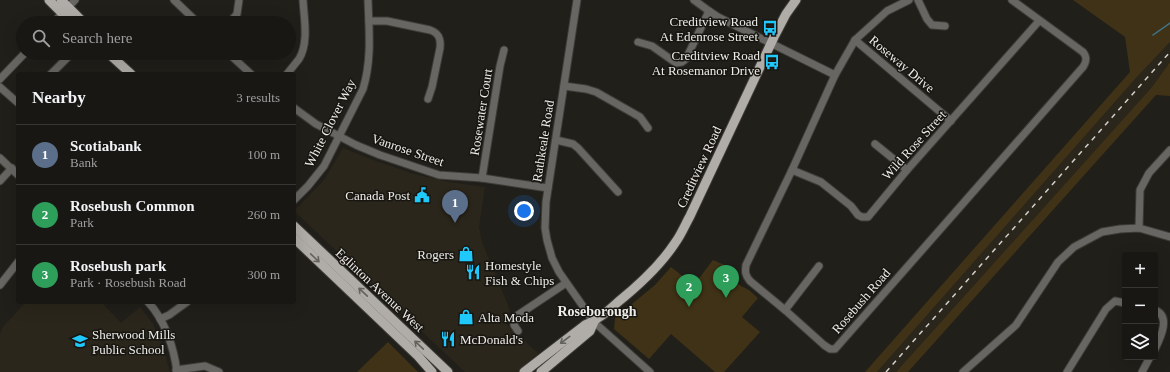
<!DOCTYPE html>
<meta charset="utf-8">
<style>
:root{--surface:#191714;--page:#22201d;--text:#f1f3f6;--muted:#9f9fa0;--line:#373634;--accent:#0b8043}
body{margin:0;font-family:Georgia,serif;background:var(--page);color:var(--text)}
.controls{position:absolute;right:12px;bottom:12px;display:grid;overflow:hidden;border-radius:4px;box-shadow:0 4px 16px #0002}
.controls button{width:36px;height:36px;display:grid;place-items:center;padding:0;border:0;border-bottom:1px solid var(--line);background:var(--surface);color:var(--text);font:20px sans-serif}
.you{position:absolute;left:524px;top:211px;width:14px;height:14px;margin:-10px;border:3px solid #fff;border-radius:50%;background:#1a73e8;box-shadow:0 0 0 6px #1a73e833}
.badge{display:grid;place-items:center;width:26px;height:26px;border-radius:50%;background:var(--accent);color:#fff;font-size:13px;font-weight:700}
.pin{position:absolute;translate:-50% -33px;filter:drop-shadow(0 1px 2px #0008)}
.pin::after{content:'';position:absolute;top:21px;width:14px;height:12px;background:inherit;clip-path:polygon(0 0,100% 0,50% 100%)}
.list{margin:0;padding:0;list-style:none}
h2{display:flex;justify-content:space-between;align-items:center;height:52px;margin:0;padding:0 16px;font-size:17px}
h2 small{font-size:13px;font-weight:400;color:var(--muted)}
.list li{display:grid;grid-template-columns:26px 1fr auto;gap:12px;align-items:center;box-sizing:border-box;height:60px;padding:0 16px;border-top:1px solid var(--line)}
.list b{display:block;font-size:15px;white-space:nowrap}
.list p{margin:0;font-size:13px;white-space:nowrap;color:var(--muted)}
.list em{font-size:13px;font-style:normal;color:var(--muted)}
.icon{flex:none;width:22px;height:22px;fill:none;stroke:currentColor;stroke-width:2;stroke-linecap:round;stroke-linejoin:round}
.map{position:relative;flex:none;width:1170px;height:372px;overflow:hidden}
.search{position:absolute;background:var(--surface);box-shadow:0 4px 16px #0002;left:16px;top:16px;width:280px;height:44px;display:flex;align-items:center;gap:10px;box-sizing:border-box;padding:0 14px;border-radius:22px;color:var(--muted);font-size:15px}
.panel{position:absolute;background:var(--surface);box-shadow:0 4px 16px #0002;left:16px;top:72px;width:280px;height:232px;border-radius:4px}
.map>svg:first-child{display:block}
</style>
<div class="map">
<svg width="1170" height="372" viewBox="0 0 1170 372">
<rect width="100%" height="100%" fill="#211f1a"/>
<!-- built -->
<g fill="#2b261b">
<polygon points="1170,42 1170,62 1152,87 896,372 877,372 1136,78"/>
<polygon points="343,148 368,158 414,174 449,182 485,187 479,227 482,242 510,310 505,323 538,353 517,372 465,372 294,211 324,180"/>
<polygon points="26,302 101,302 121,323 140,307 153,324 163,347 170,372 0,372 0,334 3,327"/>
</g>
<!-- green -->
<g fill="#3f3216">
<polygon points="1073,0 1170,0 1170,42 1136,78 877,372 865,372 1130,72 1125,37"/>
<polygon points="1170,62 1170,96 1156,95 908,372 896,372 1152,87"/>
<path d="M 713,260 L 734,269 C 733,282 737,284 747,289 C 751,291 754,295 758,298 L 742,317 L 760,332 L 724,372 L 715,372 L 671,334 L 649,359 L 614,329 L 615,318 L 655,285 L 671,267 L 694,285 Z"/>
<polygon points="388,342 418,372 357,372"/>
</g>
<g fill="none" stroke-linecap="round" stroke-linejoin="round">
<!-- stream -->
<polyline stroke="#40768c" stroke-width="1.5" points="1153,35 1170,23"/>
<!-- minor casing -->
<g stroke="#3e3c37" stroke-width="9">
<g id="minor">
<polyline points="174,0 198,23"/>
<polyline points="577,0 546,202 545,228 547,240 552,258 559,272 594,322 650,372"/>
<polyline points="694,0 709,11 718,17 835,75"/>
<path d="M 909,0 L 887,11 L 855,40 L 835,75 L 792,170 L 746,265 C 745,272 745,275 750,281 L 785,310 L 824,345 L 830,349 L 835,349 L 1083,67 C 1087,61 1087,57 1083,52 L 1012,0"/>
<polyline points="918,0 927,19 932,25 945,26"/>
<path d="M 369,21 L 387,21 L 430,30 C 439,33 441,39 440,48 L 432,87 L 428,99"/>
<polyline points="53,23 75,0"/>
<polyline points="229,23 237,14 239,0"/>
<polyline points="855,40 951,121"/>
<polyline points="638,42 652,46 676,63 682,62 686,59 709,11"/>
<polyline points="228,53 251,74"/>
<polyline points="51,74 70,55"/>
<path d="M 287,74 C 291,69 295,64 299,59 C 309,43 304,18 303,0"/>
<polyline points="0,79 25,53"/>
<polyline points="564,86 586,89 596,92 640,117 648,128"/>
<polyline points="0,87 18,103"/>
<polyline points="294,108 316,124 356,145 380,155 439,175 482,178 548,188"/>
<polyline points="556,140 573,144 578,148 618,192"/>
<polyline points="875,144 907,170"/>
<polyline points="0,158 18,175"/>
<polyline points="792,170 821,182 851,206 858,215 862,217 868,217 907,170 1039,21"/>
<polyline points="482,178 500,66 504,50"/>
<polyline points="0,181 12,168"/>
<path d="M 294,200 L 308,186 L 324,166 L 363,89 C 372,60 369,30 368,0"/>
<polyline points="1139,228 1140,190 1149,173 1170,150"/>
<polyline points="0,285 18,262"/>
<path d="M 148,302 C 165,320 174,348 177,372"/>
<polyline points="785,310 819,266"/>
<path d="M 1155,310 C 1170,316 1162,335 1155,349"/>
<polyline points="160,319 169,315 187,302"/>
<polyline points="518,331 514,325 515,317 566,283"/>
<polyline points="176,370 205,366 219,372"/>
<polyline points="963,372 1016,325 1058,262 1074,247 1102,232 1120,229 1139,228 1170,237"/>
<polyline points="1067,372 1106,309 1115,301 1125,303"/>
<polyline points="1142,372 1150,357"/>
</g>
</g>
<!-- major casing -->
<g stroke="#3e3c37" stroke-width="11">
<g id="major">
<polyline points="49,0 72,23"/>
<polyline points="61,0 84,23"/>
<polyline points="108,53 131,74"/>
<polyline points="294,226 448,372"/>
<polyline points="294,238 418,356 432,372"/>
<path d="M 524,372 L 585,325 C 598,320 608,311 618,302 C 639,285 660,266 675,243 C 681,235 685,225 690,216 L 774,37 L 786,14 L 796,0"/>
<polyline points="541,372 590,331 594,322"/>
</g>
</g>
<!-- minor -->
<use href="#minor" stroke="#676663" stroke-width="7"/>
<!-- major -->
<use href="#major" stroke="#b0ada8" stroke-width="9"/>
<!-- rail -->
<polyline stroke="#d2d0cd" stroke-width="1.5" stroke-dasharray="5 5" stroke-linecap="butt" points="886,372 1170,52"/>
</g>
<!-- one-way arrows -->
<defs><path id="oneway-shaft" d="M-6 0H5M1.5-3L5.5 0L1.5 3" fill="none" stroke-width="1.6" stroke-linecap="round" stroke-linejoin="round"/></defs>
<g stroke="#64625c">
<use href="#oneway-shaft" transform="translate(315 258) rotate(44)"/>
<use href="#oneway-shaft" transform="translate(363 292) rotate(-137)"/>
<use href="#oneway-shaft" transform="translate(565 340) rotate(143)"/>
<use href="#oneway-shaft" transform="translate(419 345) rotate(-137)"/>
</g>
<!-- icons -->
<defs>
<g id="bus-bare" transform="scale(1.2)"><path d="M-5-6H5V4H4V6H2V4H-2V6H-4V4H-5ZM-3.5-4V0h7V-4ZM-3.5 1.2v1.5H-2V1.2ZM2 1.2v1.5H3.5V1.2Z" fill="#20c9fd" stroke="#181611" stroke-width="2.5" paint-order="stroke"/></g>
<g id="civic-bare" transform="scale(1.2)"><path d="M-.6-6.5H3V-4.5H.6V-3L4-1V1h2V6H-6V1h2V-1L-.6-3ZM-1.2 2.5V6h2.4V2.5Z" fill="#20c9fd" stroke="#181611" stroke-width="2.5" paint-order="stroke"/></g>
<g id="shop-bare" transform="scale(1.2)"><path d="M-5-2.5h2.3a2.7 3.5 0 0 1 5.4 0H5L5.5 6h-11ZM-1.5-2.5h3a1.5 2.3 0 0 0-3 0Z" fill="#20c9fd" stroke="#181611" stroke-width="2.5" paint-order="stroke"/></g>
<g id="restaurant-bare" transform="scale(1.2)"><path d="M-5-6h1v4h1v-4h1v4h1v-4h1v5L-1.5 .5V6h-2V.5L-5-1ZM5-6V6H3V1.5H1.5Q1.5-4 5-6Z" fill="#20c9fd" stroke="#181611" stroke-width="2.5" paint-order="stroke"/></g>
<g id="school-bare" transform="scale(1.2)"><path d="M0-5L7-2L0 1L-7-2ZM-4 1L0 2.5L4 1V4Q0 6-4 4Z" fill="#20c9fd" stroke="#181611" stroke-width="2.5" paint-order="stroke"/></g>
</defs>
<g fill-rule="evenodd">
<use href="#bus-bare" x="770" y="28"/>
<use href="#bus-bare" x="772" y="62"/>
<use href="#civic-bare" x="422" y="195"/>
<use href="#shop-bare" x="466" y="254"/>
<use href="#restaurant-bare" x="473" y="272"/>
<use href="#shop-bare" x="466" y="317"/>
<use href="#restaurant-bare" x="448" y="339"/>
<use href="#school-bare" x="80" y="341"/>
</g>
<g text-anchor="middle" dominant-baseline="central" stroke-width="3" stroke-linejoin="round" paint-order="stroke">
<!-- poi labels -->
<g font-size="13" fill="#efedea" stroke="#181611" text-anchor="end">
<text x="758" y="21">Creditview Road<tspan x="758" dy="15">At Edenrose Street</tspan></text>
<text x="760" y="55">Creditview Road<tspan x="760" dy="15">At Rosemanor Drive</tspan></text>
<text x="410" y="195">Canada Post</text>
<text x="454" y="254">Rogers</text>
<text x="485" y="265" text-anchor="start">Homestyle<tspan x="485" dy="15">Fish &amp; Chips</tspan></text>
<text x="478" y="317" text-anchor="start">Alta Moda</text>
<text x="92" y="334" text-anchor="start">Sherwood Mills<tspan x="92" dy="15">Public School</tspan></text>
<text x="460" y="339" text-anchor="start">McDonald's</text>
</g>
<!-- street labels -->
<g font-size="13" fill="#efedea" stroke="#181611">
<text transform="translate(902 64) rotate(40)">Roseway Drive</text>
<text transform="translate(481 112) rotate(-81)">Rosewater Court</text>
<text transform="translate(330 123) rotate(-63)">White Clover Way</text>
<text transform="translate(543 141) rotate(-81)">Rathkeale Road</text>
<text transform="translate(914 145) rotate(-48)">Wild Rose Street</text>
<text transform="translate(408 150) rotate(19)">Vanrose Street</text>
<text transform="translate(699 167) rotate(-65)">Creditview Road</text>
<text transform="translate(380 290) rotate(43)">Eglinton Avenue West</text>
<text transform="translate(861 301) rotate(-49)">Rosebush Road</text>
</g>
<!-- neighbourhood labels -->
<g font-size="14" font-weight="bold" fill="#efedea" stroke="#181611">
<text x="597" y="311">Roseborough</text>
</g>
</g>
</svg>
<div class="controls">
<button>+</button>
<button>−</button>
<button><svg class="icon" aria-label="layers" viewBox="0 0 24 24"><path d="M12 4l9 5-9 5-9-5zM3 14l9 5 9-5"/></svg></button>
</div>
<div class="you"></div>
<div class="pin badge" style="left:455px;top:223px;background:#5c6f8a">1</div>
<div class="pin badge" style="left:689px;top:307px;background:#2e9e5b">2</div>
<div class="pin badge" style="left:726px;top:298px;background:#2e9e5b">3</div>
<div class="search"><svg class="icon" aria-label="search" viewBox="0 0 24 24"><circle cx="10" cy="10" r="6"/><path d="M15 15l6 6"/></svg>Search here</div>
<section class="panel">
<h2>Nearby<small>3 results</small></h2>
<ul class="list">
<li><span class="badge" style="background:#5c6f8a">1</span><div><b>Scotiabank</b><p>Bank</p></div><em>100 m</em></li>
<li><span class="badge" style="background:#2e9e5b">2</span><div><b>Rosebush Common</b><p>Park</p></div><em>260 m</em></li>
<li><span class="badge" style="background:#2e9e5b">3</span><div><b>Rosebush park</b><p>Park · Rosebush Road</p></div><em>300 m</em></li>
</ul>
</section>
</div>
